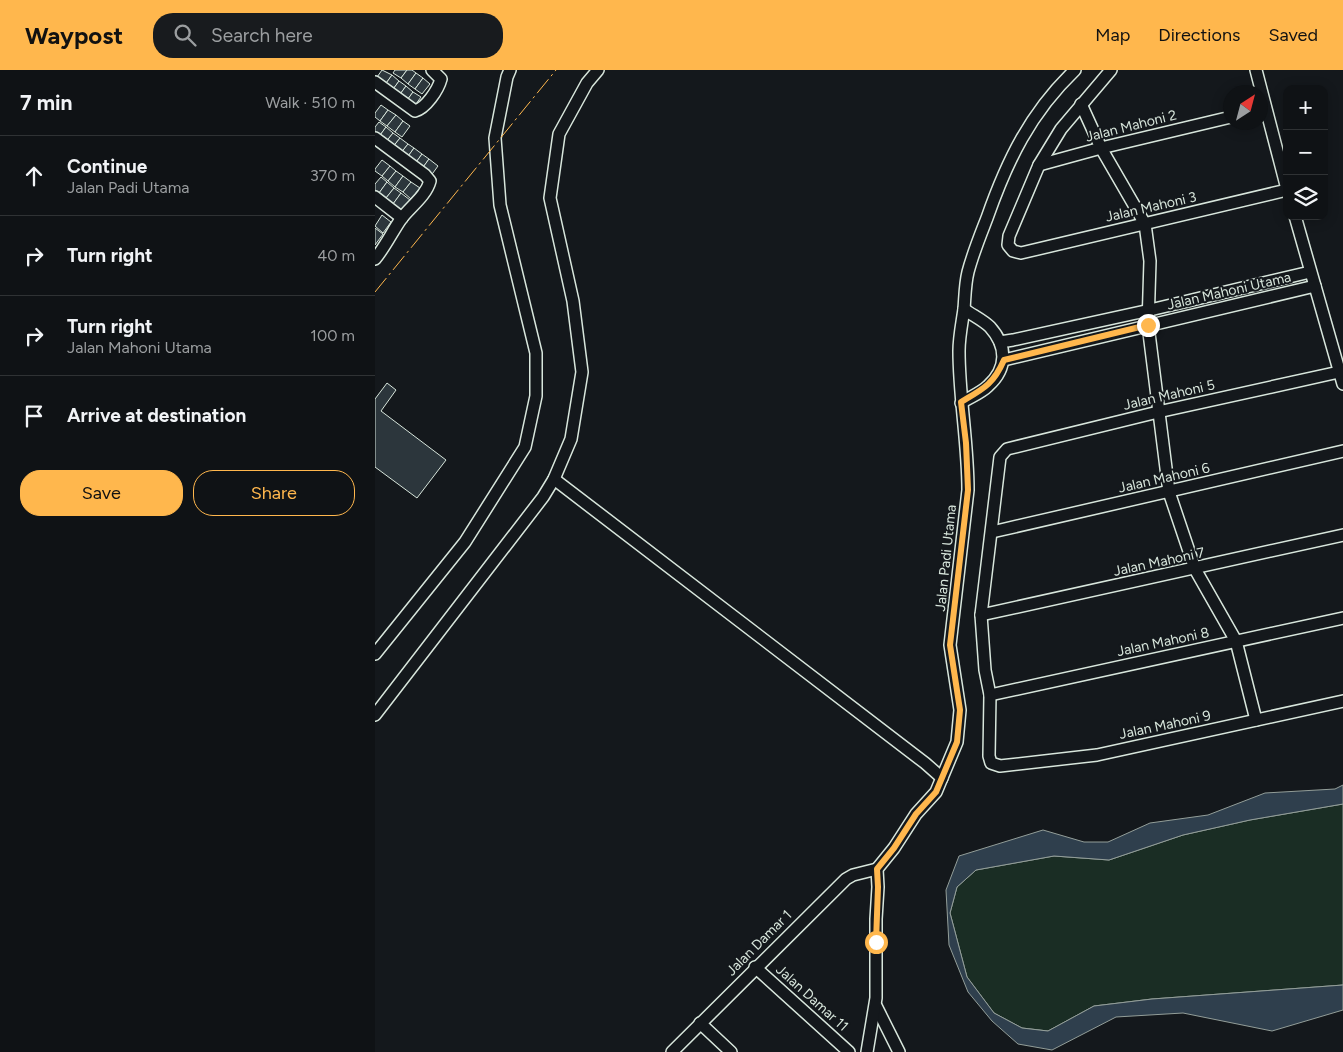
<!DOCTYPE html>
<meta charset="utf-8">
<style>
:root{--surface:#0f1215;--page:#181b1e;--text:#f1f3f6;--muted:#9b9ea0;--line:#2f3234;--accent:#ffb74d}
body{margin:0;font-family:Figtree,sans-serif;background:var(--page);color:var(--text)}
.controls{position:absolute;right:15px;top:15px;display:grid;overflow:hidden;border-radius:10px;box-shadow:0 2px 12px #0003}
.controls button{width:45px;height:45px;display:grid;place-items:center;padding:0;border:0;border-bottom:1px solid var(--line);background:var(--surface);color:var(--text);font:25px sans-serif}
.compass{position:absolute;left:848px;top:15px;width:45px;height:45px;border-radius:50%;background:var(--surface);box-shadow:0 2px 12px #0003;rotate:36deg}
.stop{position:absolute;width:15px;height:15px;margin:-11px;border:4px solid #ffb74d;border-radius:50%;background:#fff}
.stop.end{background:#ffb74d;border-color:#fff;box-shadow:0 1px 5px #0008}
.list{margin:0;padding:0;list-style:none}
h2{display:flex;justify-content:space-between;align-items:center;height:65px;margin:0;padding:0 20px;font-size:21px}
h2 small{font-size:16px;font-weight:400;color:var(--muted)}
.list li{display:grid;grid-template-columns:32px 1fr auto;gap:15px;align-items:center;box-sizing:border-box;height:80px;padding:0 20px;border-top:1px solid var(--line)}
.list b{display:block;font-size:19px;white-space:nowrap}
.list p{margin:0;font-size:16px;white-space:nowrap;color:var(--muted)}
.list em{font-size:16px;font-style:normal;color:var(--muted)}
.actions{display:flex;gap:10px;padding:15px 20px}
.actions a{flex:1;padding:11px 0;border:1px solid var(--accent);border-radius:20px;text-align:center;font-size:18px;color:var(--accent)}
.actions .main{background:var(--accent);color:#111}
.icon{flex:none;width:28px;height:28px;fill:none;stroke:currentColor;stroke-width:2;stroke-linecap:round;stroke-linejoin:round}
.map{position:relative;flex:none;width:968px;height:982px;overflow:hidden}
header{display:flex;align-items:center;gap:30px;box-sizing:border-box;height:70px;padding:0 25px;background:var(--accent);color:#111}
header strong{font-size:24px}
nav{display:flex;gap:28px;margin-inline-start:auto;font-size:18px}
.search{width:350px;height:45px;background:var(--page);display:flex;align-items:center;gap:12px;box-sizing:border-box;padding:0 18px;border-radius:20px;color:var(--muted);font-size:19px}
main{display:flex}
aside{flex:1;background:var(--surface)}
.map>svg:first-child{display:block}
</style>
<header>
<strong>Waypost</strong>
<div class="search"><svg class="icon" aria-label="search" viewBox="0 0 24 24"><circle cx="10" cy="10" r="6"/><path d="M15 15l6 6"/></svg>Search here</div>
<nav><a>Map</a><a>Directions</a><a>Saved</a></nav>
</header>
<main>
<aside>
<h2>7 min<small>Walk · 510 m</small></h2>
<ul class="list">
<li><svg class="icon" aria-label="ahead" viewBox="0 0 24 24"><path d="M12 20V5M6 11l6-6 6 6"/></svg><div><b>Continue</b><p>Jalan Padi Utama</p></div><em>370 m</em></li>
<li><svg class="icon" aria-label="right" viewBox="0 0 24 24"><path d="M7 20v-9h11M14 6l5 5-5 5"/></svg><div><b>Turn right</b></div><em>40 m</em></li>
<li><svg class="icon" aria-label="right" viewBox="0 0 24 24"><path d="M7 20v-9h11M14 6l5 5-5 5"/></svg><div><b>Turn right</b><p>Jalan Mahoni Utama</p></div><em>100 m</em></li>
<li><svg class="icon" aria-label="arrive" viewBox="0 0 24 24"><path d="M6 21V4h12l-3 4 3 4H6"/></svg><div><b>Arrive at destination</b></div></li>
</ul>
<div class="actions"><a class="main">Save</a><a>Share</a></div>
</aside>
<div class="map">
<svg width="968" height="982" viewBox="0 0 968 982">
<rect width="100%" height="100%" fill="#14181c"/>
<!-- green -->
<polygon fill="#1a2d24" stroke="#939e99" points="968,734 968,915 777,929 719,936 673,961 647,958 619,943 592,907 575,843 582,817 601,800 679,786 734,790 808,765 875,750"/>
<!-- water -->
<polygon fill="#2f3f4d" stroke="#939e99" points="968,715 968,734 875,750 808,765 734,790 679,786 601,800 582,817 575,843 592,907 619,943 647,958 673,961 719,936 777,929 968,915 968,940 897,961 808,943 741,947 677,980 643,974 617,951 593,922 574,875 571,820 584,786 668,760 709,772 733,772 775,753 833,745 890,723 960,719"/>
<!-- building -->
<g fill="#2c363c" stroke="#d8e6dc">
<polygon points="7,0 17,5 9,16 0,10"/>
<polygon points="20,0 32,0 26,8 18,3"/>
<polygon points="32,0 37,0 41,3 33,14 26,8"/>
<polygon points="41,3 48,8 40,19 33,14"/>
<polygon points="17,5 24,11 16,22 9,16"/>
<polygon points="48,8 55,14 47,24 40,19"/>
<polygon points="24,11 31,16 23,27 16,22"/>
<polygon points="31,16 38,22 30,33 23,27"/>
<polygon points="38,22 46,27 38,38 30,33"/>
<polygon points="6,35 13,40 5,51 0,47 0,43"/>
<polygon points="13,40 21,45 12,56 5,51"/>
<polygon points="21,45 28,51 20,62 12,56"/>
<polygon points="28,51 35,56 27,67 20,62"/>
<polygon points="4,52 11,57 3,68 0,66 0,57"/>
<polygon points="11,57 18,63 10,73 3,68"/>
<polygon points="18,63 25,68 17,78 10,73"/>
<polygon points="25,68 33,74 25,84 17,78"/>
<polygon points="33,74 39,78 31,89 25,84"/>
<polygon points="39,78 47,84 39,95 31,89"/>
<polygon points="47,84 54,89 46,100 39,95"/>
<polygon points="54,89 63,96 55,107 46,100"/>
<polygon points="7,90 15,96 7,106 0,101 0,99"/>
<polygon points="15,96 21,101 13,111 7,106"/>
<polygon points="21,101 28,106 20,117 13,111"/>
<polygon points="28,106 36,112 28,122 20,117"/>
<polygon points="6,107 12,112 4,123 0,120 0,114"/>
<polygon points="12,112 19,118 11,128 4,123"/>
<polygon points="36,112 45,118 36,129 28,122"/>
<polygon points="19,118 26,123 18,134 11,128"/>
<polygon points="26,123 35,130 27,141 18,134"/>
<polygon points="7,145 16,152 8,163 0,156"/>
<polygon points="0,158 8,164 0,175"/>
<polygon points="12,313 21,320 6,341 71,390 42,428 0,397 0,329"/>
</g>
<g fill="none" stroke-linecap="round" stroke-linejoin="round">
<!-- minor casing -->
<g stroke="#d8e6dc" stroke-width="14">
<g id="minor">
<polyline points="736,0 686,59 664,95 634,166 633,175 638,181 646,183 912,120"/>
<polyline points="881,0 912,119"/>
<path d="M 0,12 L 40,41 C 51,38 63,20 66,9 L 57,0"/>
<polyline points="706,34 726,78 770,154 775,191 773,255 794,422 820,499 861,571 881,650"/>
<path d="M 0,68 L 50,105 L 55,111 C 51,126 35,137 26,149 C 17,162 10,177 0,189"/>
<polyline points="664,95 726,78 856,47"/>
<polyline points="0,127 27,148"/>
<polyline points="920,146 968,314"/>
<polyline points="625,272 638,270 775,240 935,202"/>
<polyline points="629,290 940,216"/>
<polyline points="964,302 783,342 632,379 625,387 606,545 610,600 615,625 614,686 616,693 625,696 722,685 968,631"/>
<path d="M 586,333 C 595,327 606,323 613,316 C 633,298 632,276 615,257 C 608,250 597,245 589,239"/>
<polyline points="179,409 550,693 567,708"/>
<polyline points="617,462 968,381"/>
<polyline points="606,545 968,465"/>
<polyline points="0,584 90,472 150,377 161,326 161,283 125,135 120,68 132,7 135,0"/>
<polyline points="615,625 968,548"/>
<polyline points="0,645 168,427 179,409 196,369 207,302 198,231 175,128 184,64 212,13 223,0"/>
<polyline points="380,897 474,982"/>
<polyline points="501,936 524,982"/>
<polyline points="325,953 356,982"/>
<polyline points="297,982 471,809 478,805 502,799"/>
<path d="M 492,982 L 501,928 L 501,849 L 503,817 L 502,799 L 519,778 L 541,744 L 561,722 L 582,672 L 585,640 L 575,575 L 593,420 C 593,373 584,327 584,281 C 584,267 587,253 589,239 C 590,227 590,214 593,202 C 598,183 605,166 612,148 C 632,91 655,43 700,0"/>
</g>
</g>
<!-- minor -->
<use href="#minor" stroke="#14181c" stroke-width="11"/>
<!-- power -->
<polyline stroke="#ffb74d" stroke-width="1" stroke-dasharray="18 4 2.5 4" stroke-linecap="butt" points="0,222 181,0"/>
</g>
<g fill="none" stroke-linecap="round" stroke-linejoin="round">
<!-- route -->
<path stroke="#ffb74d" stroke-width="6" d="M 501,872 L 503,817 L 502,799 L 519,778 L 541,744 L 561,722 L 582,672 L 585,640 L 575,575 L 593,420 L 591,373 L 586,332 C 608,319 618,315 629,290 L 773,255"/>
</g>
<g text-anchor="middle" dominant-baseline="central" stroke-width="4" stroke-linejoin="round" paint-order="stroke">
<!-- street labels -->
<g font-size="14" fill="#d8e6dc" stroke="#14181c">
<text transform="translate(756 56) rotate(-14)">Jalan Mahoni 2</text>
<text transform="translate(776 137) rotate(-13)">Jalan Mahoni 3</text>
<text transform="translate(854 221) rotate(-13)">Jalan Mahoni Utama</text>
<text transform="translate(794 325) rotate(-13)">Jalan Mahoni 5</text>
<text transform="translate(789 408) rotate(-13)">Jalan Mahoni 6</text>
<text transform="translate(571 488) rotate(-84)">Jalan Padi Utama</text>
<text transform="translate(784 492) rotate(-12)">Jalan Mahoni 7</text>
<text transform="translate(788 572) rotate(-12)">Jalan Mahoni 8</text>
<text transform="translate(790 655) rotate(-12)">Jalan Mahoni 9</text>
<text transform="translate(384 873) rotate(-45)">Jalan Damar 1</text>
<text transform="translate(437 928) rotate(42)">Jalan Damar 11</text>
</g>
</g>
</svg>
<div class="controls">
<button>+</button>
<button>−</button>
<button><svg class="icon" aria-label="layers" viewBox="0 0 24 24"><path d="M12 4l9 5-9 5-9-5zM3 14l9 5 9-5"/></svg></button>
</div>
<svg class="compass" viewBox="-18 -18 36 36"><path d="M0-13l5 13h-10z" fill="#e53935"/><path d="M0 13l5-13h-10z" fill="#9b9ea0"/></svg>
<div class="stop" style="left:501px;top:872px"></div>
<div class="stop end" style="left:773px;top:255px"></div>
</div>
</main>
